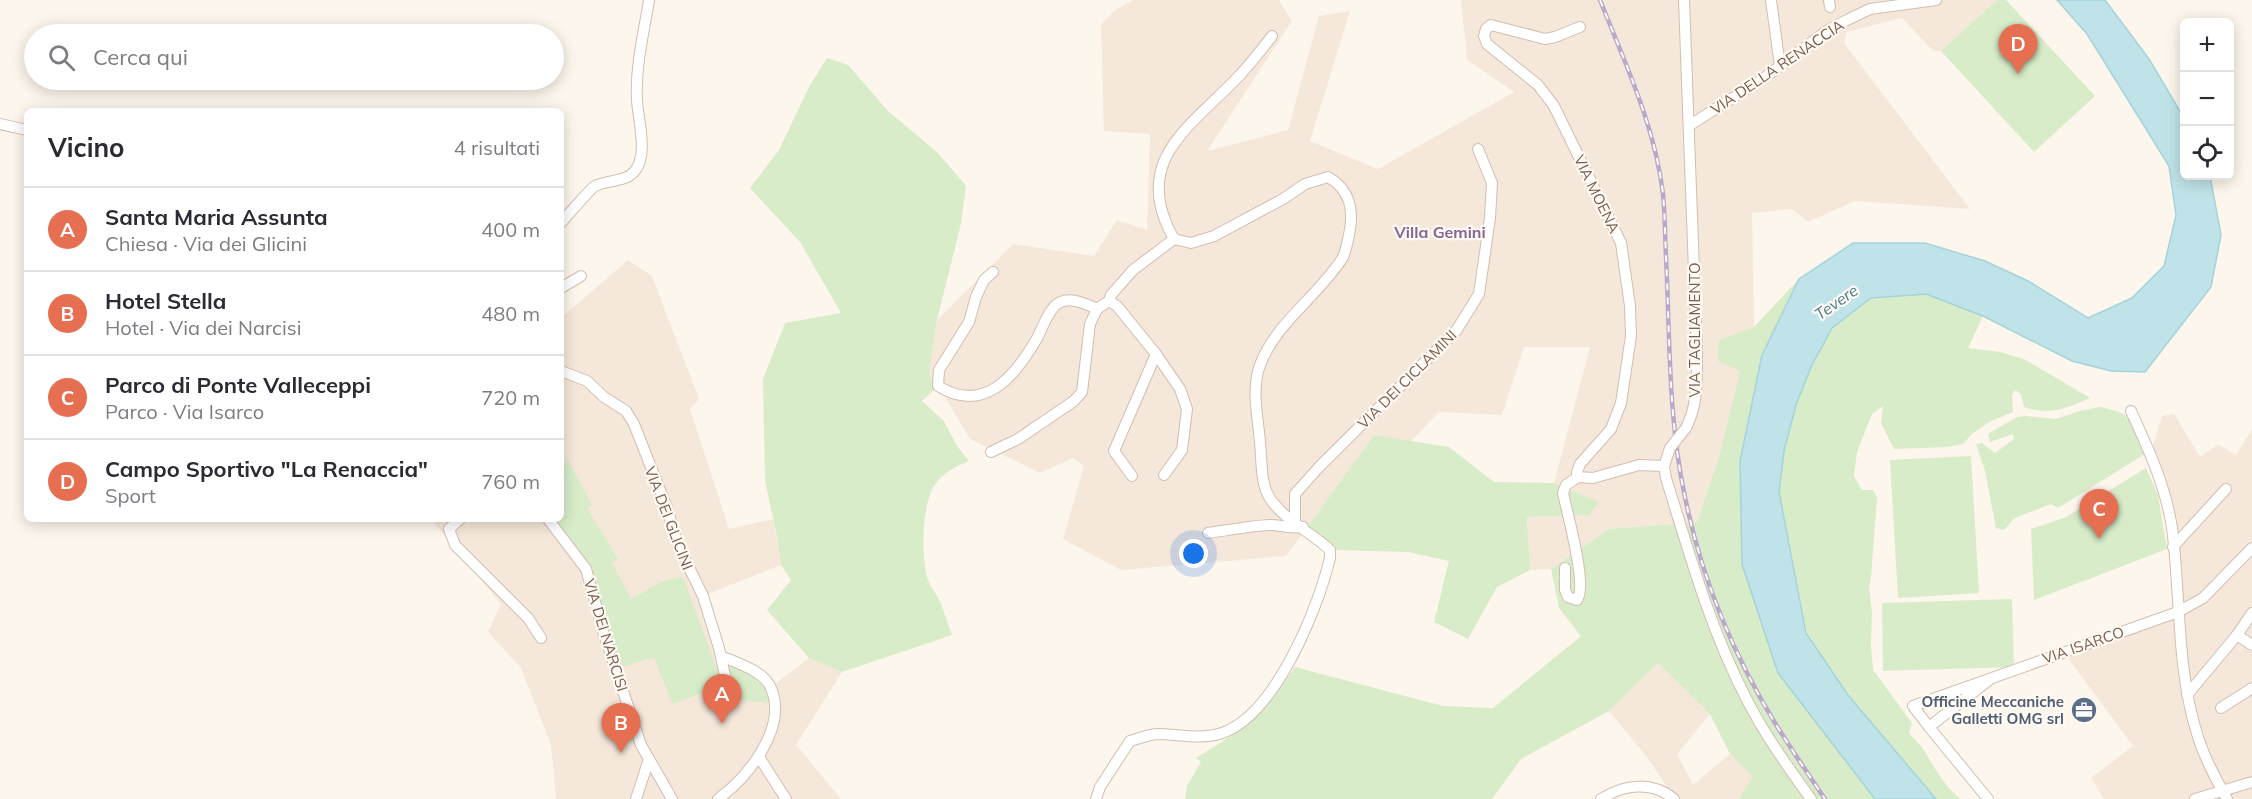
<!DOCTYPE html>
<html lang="it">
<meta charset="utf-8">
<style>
:root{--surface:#fff;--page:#f2f2f3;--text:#2b2b33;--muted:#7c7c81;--line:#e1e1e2;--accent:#e76f51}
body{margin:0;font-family:Mulish,sans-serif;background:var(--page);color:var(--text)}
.controls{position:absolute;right:18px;top:18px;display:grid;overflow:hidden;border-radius:9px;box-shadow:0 3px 15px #0003}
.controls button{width:54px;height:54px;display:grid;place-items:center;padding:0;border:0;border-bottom:2px solid var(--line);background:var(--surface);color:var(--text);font:30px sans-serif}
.you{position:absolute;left:1194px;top:554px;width:21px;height:21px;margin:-15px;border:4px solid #fff;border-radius:50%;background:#1a73e8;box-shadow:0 0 0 9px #1a73e833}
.badge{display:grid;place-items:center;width:39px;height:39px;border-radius:50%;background:var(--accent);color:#fff;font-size:20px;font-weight:700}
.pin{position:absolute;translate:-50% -50px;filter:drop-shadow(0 2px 3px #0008)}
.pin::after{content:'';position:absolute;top:32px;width:21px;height:18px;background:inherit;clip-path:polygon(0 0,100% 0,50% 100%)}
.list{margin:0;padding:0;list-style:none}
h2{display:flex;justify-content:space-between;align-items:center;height:78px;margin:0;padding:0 24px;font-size:26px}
h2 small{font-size:20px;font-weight:400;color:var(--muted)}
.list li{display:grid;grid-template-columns:39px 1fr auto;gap:18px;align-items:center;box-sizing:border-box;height:84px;padding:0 24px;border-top:2px solid var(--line)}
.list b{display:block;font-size:22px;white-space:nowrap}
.list p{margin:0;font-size:20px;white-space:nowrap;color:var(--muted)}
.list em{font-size:20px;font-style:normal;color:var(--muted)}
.icon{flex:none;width:33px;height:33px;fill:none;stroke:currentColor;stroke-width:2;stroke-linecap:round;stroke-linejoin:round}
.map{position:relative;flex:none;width:2252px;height:799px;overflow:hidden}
.search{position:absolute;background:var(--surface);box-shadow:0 3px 15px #0003;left:24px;top:24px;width:540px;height:66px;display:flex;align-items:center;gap:15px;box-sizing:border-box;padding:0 21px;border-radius:33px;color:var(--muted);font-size:22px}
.panel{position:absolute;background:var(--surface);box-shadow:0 3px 15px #0003;left:24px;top:108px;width:540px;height:414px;border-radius:9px}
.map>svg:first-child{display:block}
</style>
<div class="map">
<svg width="2252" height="799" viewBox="0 0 2252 799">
<rect width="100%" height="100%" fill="#fdf6ec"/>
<!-- residential -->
<g fill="#f5e8da">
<polygon points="1133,0 1279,0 1292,21 1207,151 1288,130 1319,16 1350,11 1310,141 1378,169 1514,92 1467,60 1461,0 1997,0 1941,51 1933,51 1902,18 1847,32 1844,43 1970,209 1855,201 1808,222 1792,209 1752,213 1754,327 1719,340 1740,371 1719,457 1697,522 1609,529 1551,569 1530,570 1527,517 1555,516 1599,502 1554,483 1590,347 1524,347 1502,415 1439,412 1411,441 1374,435 1286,556 1121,570 1063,539 1084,466 1073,458 1040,473 970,439 938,386 929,375 937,320 1013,244 1094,256 1117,220 1147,230 1150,134 1104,131 1101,24 1114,11"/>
<polygon points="628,260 652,276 699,399 690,409 729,529 773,519 781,565 703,596 721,656 771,687 809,658 842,672 796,745 841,799 556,799 551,745 521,668 488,632 501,604 431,519 561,519 561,318"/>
<polygon points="2174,414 2200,457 2218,444 2236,455 2252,429 2252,799 2104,799 2091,778 2133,746 2065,654 2178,612 2172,527 2150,455 2162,416"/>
<polygon points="1658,663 1710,714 1677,754 1693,785 1730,754 1753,777 1740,797 1741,799 1675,799 1647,757 1609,711"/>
</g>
<!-- green -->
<g fill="#d8ecc9">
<polygon points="1997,0 2006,0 2095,96 2034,152 1941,51"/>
<path d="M 827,58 L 848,65 L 888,111 L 938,153 L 966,186 L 961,223 L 937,320 L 929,375 L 938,386 L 922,401 L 944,421 L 957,446 L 969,461 C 954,467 937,476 931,492 C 922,513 921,559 928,580 C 931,588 938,596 941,604 C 945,614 948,625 952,635 L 842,672 L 809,658 L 767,610 L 791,580 L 781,565 L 776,532 L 765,481 L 763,379 L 785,323 L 841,313 L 800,242 L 750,188 L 779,150 L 809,87 Z"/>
<polygon points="1799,279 1762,355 1740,461 1742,564 1778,673 1875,799 1741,799 1739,798 1753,777 1730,754 1710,714 1658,663 1609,711 1521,759 1492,799 1185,799 1187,786 1201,762 1196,758 1239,731 1269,702 1295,667 1443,706 1493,708 1581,636 1559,608 1551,569 1609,529 1697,522 1719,457 1740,371 1718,361 1719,340 1754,327"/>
<path d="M 1926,294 L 1983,316 L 1968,348 L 2000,352 L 2024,359 L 2090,398 C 2067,408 2049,416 2024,407 L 2021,394 L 2015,390 L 2012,395 L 2013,412 L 1991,421 L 1972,434 L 1963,444 L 1947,447 L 1894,449 L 1881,423 L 1883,406 L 1872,414 L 1857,452 L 1854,476 L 1862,490 L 1873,490 L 1877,498 L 1871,577 L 1869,587 L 1872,613 L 1871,644 L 1873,670 L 1912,723 L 1909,733 C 1914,739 1921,745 1925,752 C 1935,768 1945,788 1961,799 L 1936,799 L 1848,695 L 1807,633 L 1779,492 L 1784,451 L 1796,405 L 1811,367 L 1832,328 L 1871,298 Z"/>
<path d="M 2100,407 C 2136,414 2131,422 2145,454 L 2058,508 L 2051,504 L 2015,518 L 2004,530 L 1996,528 L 1985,471 L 1976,444 L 1982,443 L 1995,453 L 2014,439 L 2013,434 L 1990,442 L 1988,434 L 2017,417 L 2025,416 L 2056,419 L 2080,411 Z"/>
<polygon points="1374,435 1449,447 1494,482 1554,483 1599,502 1589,515 1527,517 1530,570 1497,587 1468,639 1434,622 1449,561 1408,552 1330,550 1308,526"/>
<polygon points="1971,456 1979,593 1898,598 1890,460"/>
<polygon points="568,460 592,505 587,508 618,559 612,563 631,599 663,581 683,577 723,685 672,704 654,657 619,668 586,569 548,519 561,519 561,468 564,462"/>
<polygon points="2146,468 2158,495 2167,549 2034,600 2031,529 2066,517"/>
<polygon points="2012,599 2014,667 1883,671 1882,603"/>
<polygon points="721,656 760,675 774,703 743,701 726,693"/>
</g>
<!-- water -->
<polygon fill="#bfe3e8" stroke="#a5d3da" stroke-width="1.5" points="2057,0 2105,0 2149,59 2184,118 2184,176 2210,176 2221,235 2211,287 2145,372 2111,371 2072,361 1983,316 1926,294 1871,298 1832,328 1811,367 1796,405 1784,451 1779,492 1806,633 1848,695 1936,799 1875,799 1778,673 1742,564 1740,461 1762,355 1799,279 1853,243 1925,243 1985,261 2028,281 2088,318 2132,298 2164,266 2176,215 2169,166 2087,34"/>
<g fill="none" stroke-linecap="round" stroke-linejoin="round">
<!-- minor casing -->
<g stroke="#d1beb0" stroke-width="12">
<g id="minor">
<path d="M 1684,0 L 1697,353 C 1697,378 1698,405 1686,428"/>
<polyline points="1771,0 1780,66"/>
<polyline points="1829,0 1830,7"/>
<polyline points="1580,27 1555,37 1545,39 1491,25 1486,29 1484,36 1487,44 1538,85 1554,106 1621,243 1630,306 1631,336 1621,403 1611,429 1580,464 1577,472 1578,477 1593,478 1639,465 1664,466"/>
<polyline points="0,124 27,130"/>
<polyline points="1690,125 1764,78 1828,30 1849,19 1870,9 1936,0"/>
<path d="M 561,223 C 568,215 589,190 595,186 C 607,180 625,182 634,172 C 649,156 638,120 637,100 C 635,67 644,32 649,0"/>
<path d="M 993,272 L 984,280 L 976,297 L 969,322 L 939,370 L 938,386 C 983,414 1014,378 1036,340 C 1042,330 1046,315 1054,307 C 1066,294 1084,303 1097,309"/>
<polyline points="561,288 581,276"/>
<polyline points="1109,301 1117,306 1156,354 1114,451 1132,476"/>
<polyline points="1156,354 1180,389 1187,409 1182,450 1164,475"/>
<polyline points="561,371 587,381 604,397 626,411 634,424 667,508 678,545 703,596 719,648 727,685 722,699"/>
<path d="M 2131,411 C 2148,448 2166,487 2172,528 C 2181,597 2176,669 2198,737 C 2205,759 2216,779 2227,799"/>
<path d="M 1670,448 L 1664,466 L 1666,478 C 1689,552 1710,629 1746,698 C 1764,734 1788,767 1811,799"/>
<polyline points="991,452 1018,439 1074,401 1082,392 1090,324 1097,309 1109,301 1111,295 1133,270 1174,239"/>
<polyline points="460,519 449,529 455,545 528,618 541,638"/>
<polyline points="548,519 586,569 603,631 641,745 672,799"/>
<polyline points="1295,522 1295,494 1320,466 1456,331 1479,294 1490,218 1492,183 1478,149"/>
<path d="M 1208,533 C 1229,530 1249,526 1270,525 C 1281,525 1291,529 1303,527"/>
<polyline points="2173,547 2226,489"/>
<path d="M 1565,568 L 1565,590 L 1568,597 L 1577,600 C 1588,586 1567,513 1563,493 L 1566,485 L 1578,477"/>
<polyline points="2237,635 2252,645"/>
<polyline points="1989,680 1929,727 1913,706 2178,612 2203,598 2252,548"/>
<polyline points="2187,695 2237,635 2252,613"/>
<polyline points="2221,708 2252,688"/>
<polyline points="1929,727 1988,799"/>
<polyline points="759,757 786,799"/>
<polyline points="636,799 649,759"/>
<path d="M 718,799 C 748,777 788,728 771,688 C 764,671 737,663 721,656"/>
<path d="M 1096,799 L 1100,787 L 1130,741 C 1139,738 1148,735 1157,734 C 1178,734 1202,740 1222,733 C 1275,715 1318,609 1330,558 L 1330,550 C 1312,533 1286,521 1271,500 C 1260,485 1262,460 1260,442 C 1258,417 1251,390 1260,365 C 1276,322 1319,296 1343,257 C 1346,251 1347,243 1349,235 C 1354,211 1351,190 1328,177 L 1305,184 L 1283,199 L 1214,236 L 1191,243 L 1174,239 C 1129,160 1192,126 1240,75 C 1251,63 1262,49 1272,36"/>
<path d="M 1601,799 C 1624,784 1652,781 1674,799"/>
<polyline points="2195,799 2252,782"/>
</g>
</g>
<!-- minor -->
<use href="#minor" stroke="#fff" stroke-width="10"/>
<!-- rail casing -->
<g stroke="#b9a8c9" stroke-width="4.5">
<path id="rail" d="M 1600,0 C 1625,63 1655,126 1663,194 C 1665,215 1665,236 1666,257 C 1670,337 1668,419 1685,497 C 1701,576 1733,654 1775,723 C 1791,749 1808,774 1825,799"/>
</g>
<!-- rail -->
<use href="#rail" stroke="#fffaf3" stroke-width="2" stroke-dasharray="7" stroke-linecap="butt"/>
<!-- minor-bridge casing -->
<g stroke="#d1beb0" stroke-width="12" stroke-linecap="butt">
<polyline id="minor-bridge" points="1670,448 1686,428"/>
</g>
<!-- minor-bridge -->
<use href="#minor-bridge" stroke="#fff" stroke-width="10"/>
</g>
<!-- icons -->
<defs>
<g id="office-disc" transform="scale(1.35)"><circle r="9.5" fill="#5c6f8a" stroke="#fffaf3"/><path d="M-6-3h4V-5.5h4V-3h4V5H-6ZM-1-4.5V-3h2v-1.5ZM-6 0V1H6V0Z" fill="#fff"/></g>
</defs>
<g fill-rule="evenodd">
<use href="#office-disc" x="2084" y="710"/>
</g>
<g text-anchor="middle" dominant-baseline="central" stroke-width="4.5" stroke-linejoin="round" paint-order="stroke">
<!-- street labels -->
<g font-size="15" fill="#7a5c4d" stroke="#fffaf3">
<text transform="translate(1777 67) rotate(-34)">VIA DELLA RENACCIA</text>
<text transform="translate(1597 194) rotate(64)">VIA MOENA</text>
<text transform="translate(1694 330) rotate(-90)">VIA TAGLIAMENTO</text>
<text transform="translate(1407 379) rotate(-45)">VIA DEI CICLAMINI</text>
<text transform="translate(669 518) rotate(69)">VIA DEI GLICINI</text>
<text transform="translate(606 635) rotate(73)">VIA DEI NARCISI</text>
<text transform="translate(2083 645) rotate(-19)">VIA ISARCO</text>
</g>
<!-- service labels -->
<g font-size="15" font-weight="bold" fill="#4e5e75" stroke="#fffaf3" text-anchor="end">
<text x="2064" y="701">Officine Meccaniche<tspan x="2064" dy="17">Galletti OMG srl</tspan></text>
</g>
<!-- neighbourhood labels -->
<g font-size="16" font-weight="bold" fill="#846695" stroke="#fffaf3">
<text x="1440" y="232">Villa Gemini</text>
</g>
<!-- water labels -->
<g font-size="16" font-style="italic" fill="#437c86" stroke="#fffaf3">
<text transform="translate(1836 302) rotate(-35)">Tevere</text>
</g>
</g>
</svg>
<div class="controls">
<button>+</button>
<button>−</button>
<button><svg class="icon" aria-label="locate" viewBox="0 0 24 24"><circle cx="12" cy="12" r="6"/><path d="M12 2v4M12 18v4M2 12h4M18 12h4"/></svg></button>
</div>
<div class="you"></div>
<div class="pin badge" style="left:722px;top:724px">A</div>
<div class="pin badge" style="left:621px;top:753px">B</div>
<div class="pin badge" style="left:2099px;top:539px">C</div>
<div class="pin badge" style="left:2018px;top:74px">D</div>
<div class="search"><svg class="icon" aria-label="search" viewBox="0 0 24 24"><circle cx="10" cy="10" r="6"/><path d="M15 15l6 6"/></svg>Cerca qui</div>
<section class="panel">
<h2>Vicino<small>4 risultati</small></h2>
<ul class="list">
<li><span class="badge">A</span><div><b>Santa Maria Assunta</b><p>Chiesa · Via dei Glicini</p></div><em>400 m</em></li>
<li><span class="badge">B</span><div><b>Hotel Stella</b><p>Hotel · Via dei Narcisi</p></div><em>480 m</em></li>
<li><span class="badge">C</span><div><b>Parco di Ponte Valleceppi</b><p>Parco · Via Isarco</p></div><em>720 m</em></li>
<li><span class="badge">D</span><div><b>Campo Sportivo &quot;La Renaccia&quot;</b><p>Sport</p></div><em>760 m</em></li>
</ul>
</section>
</div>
